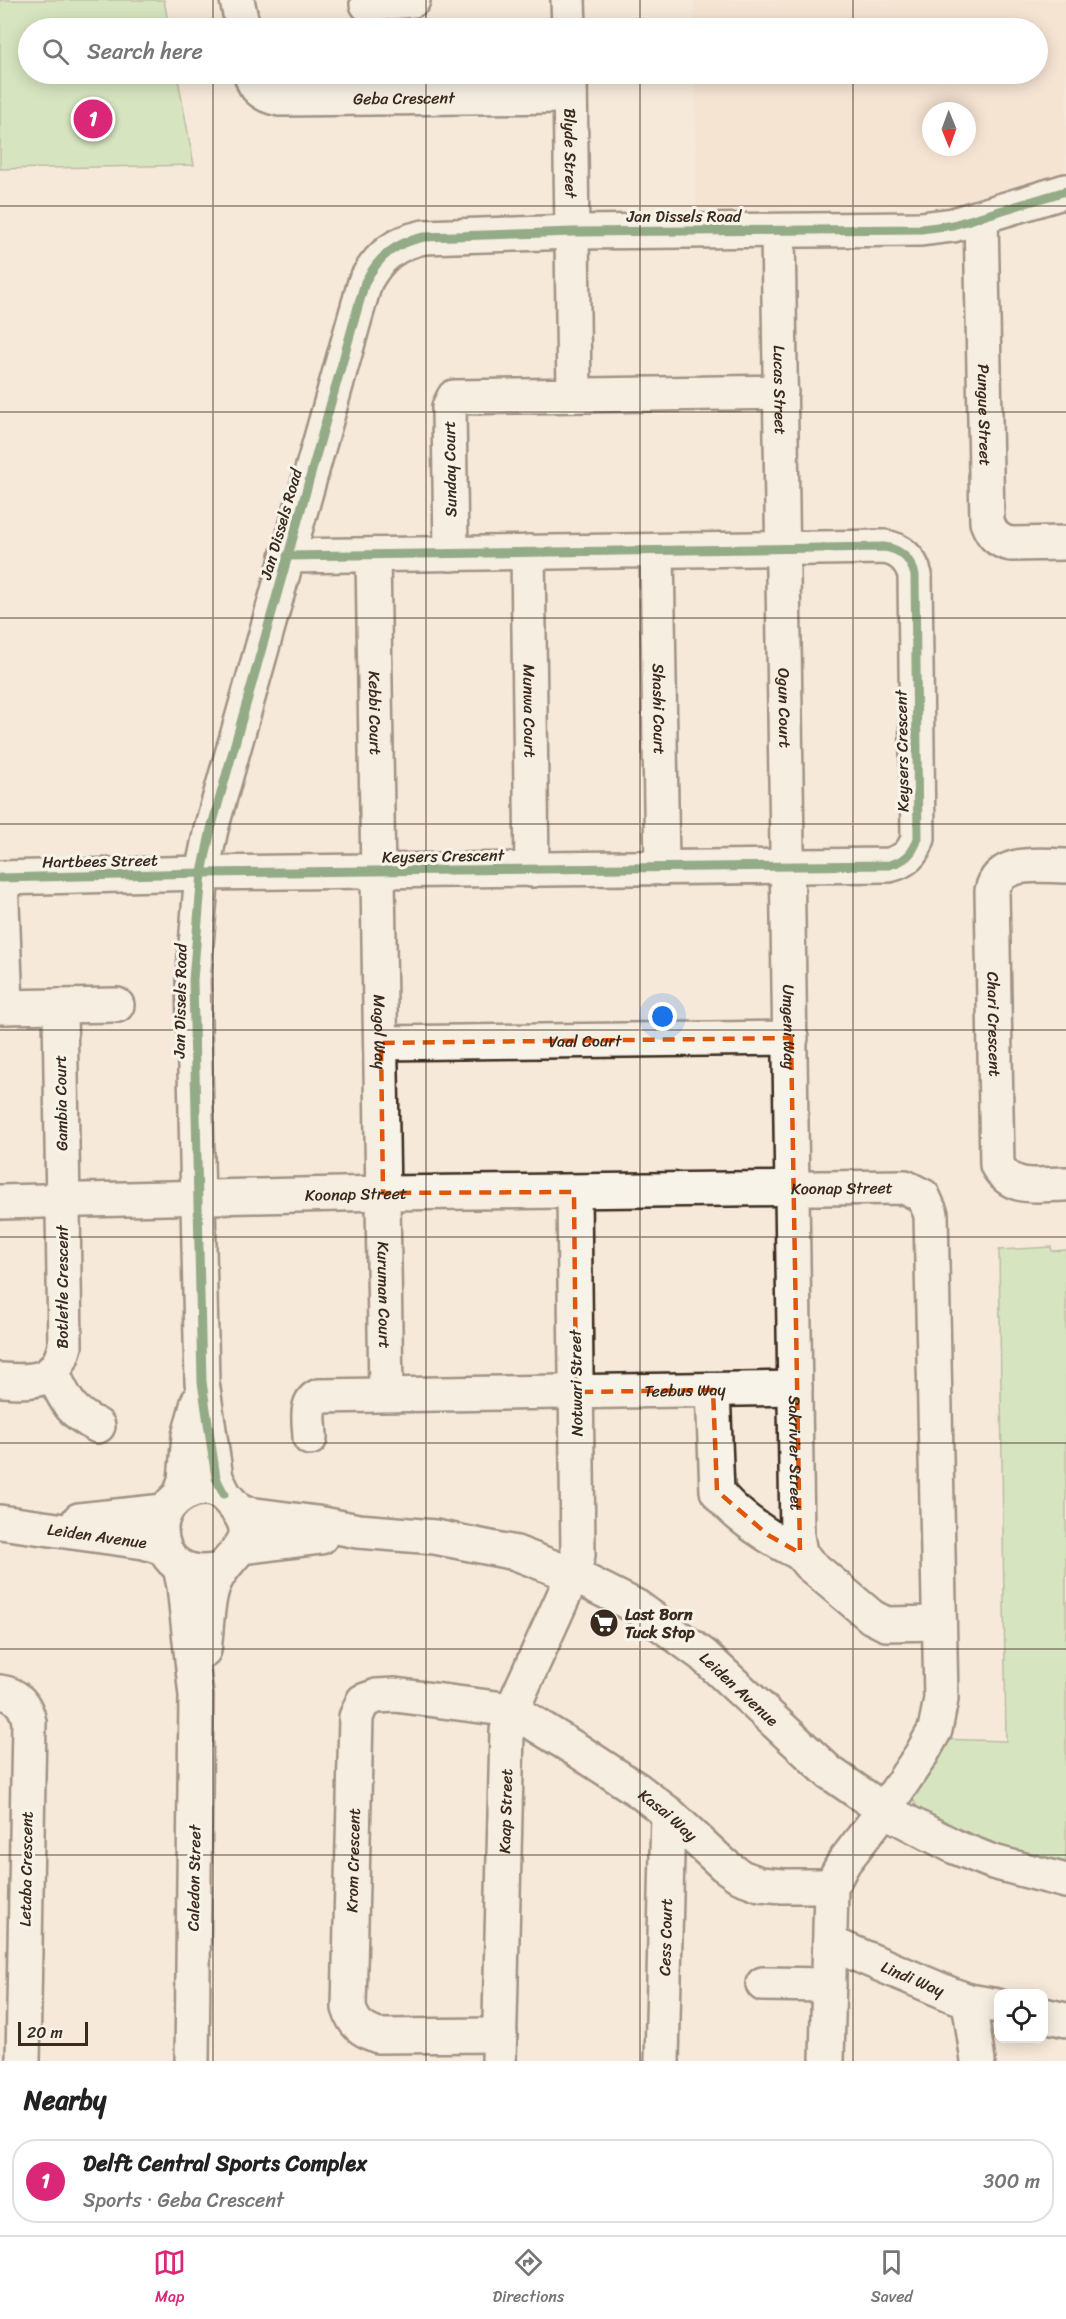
<!DOCTYPE html>
<meta charset="utf-8">
<style>
:root{--surface:#fff;--page:#f2f2f2;--text:#222;--muted:#767676;--line:#e0e0e0;--accent:#db2777}
body{margin:0;font-family:Sriracha,sans-serif;background:var(--page);color:var(--text)}
.controls{position:absolute;right:18px;bottom:18px;display:grid;overflow:hidden;border-radius:12px;box-shadow:0 3px 15px #0003}
.controls button{width:54px;height:54px;display:grid;place-items:center;padding:0;border:0;border-bottom:2px solid var(--line);background:var(--surface);color:var(--text);font:30px sans-serif}
.compass{position:absolute;left:922px;top:102px;width:54px;height:54px;border-radius:50%;background:var(--surface);box-shadow:0 3px 15px #0003;rotate:179deg}
.scale{position:absolute;left:18px;bottom:15px;width:70px;box-sizing:border-box;padding-left:6px;border:3px solid #3b2a1e;border-top:0;font-size:16px;line-height:21px;white-space:nowrap;color:#3b2a1e;-webkit-text-stroke:4px #f7f3e8;paint-order:stroke}
.you{position:absolute;left:663px;top:1017px;width:21px;height:21px;margin:-15px;border:4px solid #fff;border-radius:50%;background:#1a73e8;box-shadow:0 0 0 9px #1a73e833}
.badge{display:grid;place-items:center;width:39px;height:39px;border-radius:50%;background:var(--accent);color:#fff;font-size:20px;font-weight:700}
.pin{position:absolute;translate:-50% -50%;border:3px solid #fff;box-shadow:0 2px 6px #0006}
.list{margin:0;padding:0;list-style:none}
h2{display:flex;justify-content:space-between;align-items:center;height:78px;margin:0;padding:0 24px;font-size:26px}
h2 small{font-size:20px;font-weight:400;color:var(--muted)}
.list li{display:grid;grid-template-columns:39px 1fr auto;gap:18px;align-items:center;box-sizing:border-box;height:84px;margin:0 12px 12px;padding:0 12px;border:2px solid var(--line);border-radius:24px}
.list b{display:block;font-size:22px;white-space:nowrap}
.list p{margin:0;font-size:20px;white-space:nowrap;color:var(--muted)}
.list em{font-size:20px;font-style:normal;color:var(--muted)}
.icon{flex:none;width:33px;height:33px;fill:none;stroke:currentColor;stroke-width:2;stroke-linecap:round;stroke-linejoin:round}
.map{position:relative;flex:none;width:1066px;height:2061px;overflow:hidden}
.search{position:absolute;background:var(--surface);box-shadow:0 3px 15px #0003;left:18px;right:18px;top:18px;height:66px;display:flex;align-items:center;gap:15px;box-sizing:border-box;padding:0 21px;border-radius:33px;color:var(--muted);font-size:22px}
.sheet{height:174px;background:var(--surface)}
nav{display:flex;justify-content:space-around;align-items:center;box-sizing:border-box;height:84px;border-top:2px solid var(--line);background:var(--surface);font-size:16px;color:var(--muted)}
nav a{display:grid;justify-items:center;gap:3px}
nav .on{color:var(--accent)}
.map>svg:first-child{display:block}
</style>
<div class="map">
<svg width="1066" height="2061" viewBox="0 0 1066 2061">
<rect width="100%" height="100%" fill="#f6e9da"/>
<filter id="ink" filterUnits="userSpaceOnUse"><feTurbulence type="fractalNoise" baseFrequency=".0167" numOctaves="2"/><feDisplacementMap in="SourceGraphic" scale="12" xChannelSelector="R" yChannelSelector="G"/><feConvolveMatrix kernelMatrix="1 2 1 2 8 2 1 2 1" color-interpolation-filters="sRGB"/></filter>
<g filter="url(#ink)">
<!-- built -->
<path fill="#f5dec9" fill-rule="evenodd" d="M 694,0 L 1066,0 L 1066,171 L 965,204 L 696,209 L 695,74 L 1038,74 L 1038,28 L 694,28 ZM 931,111 L 967,111 L 967,147 L 931,147 Z"/>
<!-- green -->
<g fill="#b0e0a0" stroke="#76855f" stroke-width="1.5">
<polygon points="0,0 164,0 169,28 28,28 28,74 177,74 194,165 0,169"/>
<polygon points="1051,1247 1052,1251 1066,1250 1066,1864 1046,1860 962,1836 919,1811 912,1797 938,1739 1006,1741 999,1250"/>
</g>
<g fill="none" stroke-linecap="round" stroke-linejoin="round">
<!-- minor casing -->
<g stroke="#3b2a1e" stroke-width="38">
<g id="minor">
<polyline points="237,0 243,28"/>
<polyline points="568,0 569,28"/>
<polyline points="367,4 413,0"/>
<path id="s1" d="M 251,74 C 254,90 265,96 280,99 L 570,96"/>
<path id="s2" d="M 570,75 L 574,395"/>
<path id="s3" d="M 981,217 L 987,522 C 992,535 997,541 1011,544 L 1066,543"/>
<path id="s4" d="M 778,231 L 797,1536 L 800,1553 L 809,1564 L 872,1617 L 886,1624 L 939,1623"/>
<path id="s5" d="M 657,551 L 662,868"/>
<path id="s6" d="M 528,552 L 532,870"/>
<polyline points="451,554 449,407 454,397 781,392"/>
<path id="s7" d="M 373,555 L 386,1394"/>
<path id="s8" d="M 1066,866 C 1041,866 999,858 992,891 L 997,1165 C 1012,1192 1038,1184 1066,1184"/>
<path d="M 0,878 L 202,873 L 889,865 C 905,861 913,854 918,838 L 915,575 C 911,560 901,549 884,547 L 287,556"/>
<polyline points="1,878 6,1007"/>
<polyline points="0,1007 117,1005"/>
<path id="s9" d="M 381,1043 L 791,1038"/>
<path id="s10" d="M 0,1202 L 383,1193 L 905,1187 L 923,1196 L 931,1214 L 941,1699 L 935,1730 L 921,1755 L 884,1810 L 844,1862 L 831,1886 L 827,2061"/>
<path d="M 52,1372 C 66,1401 69,1411 98,1426"/>
<path d="M 0,1380 C 32,1382 56,1384 65,1346 L 60,1006"/>
<path d="M 713,1390 L 717,1491 C 733,1515 774,1541 800,1553"/>
<path id="s11" d="M 310,1438 C 310,1424 304,1402 319,1396 L 795,1388"/>
<path d="M 224,1494 L 216,1478 L 202,1382 L 193,980 L 202,873 L 211,829 L 365,282 C 379,256 395,243 424,237 L 573,232 L 921,229 L 953,225 L 1066,191"/>
<polyline points="180,1495 185,1480 189,1436 198,1402"/>
<path id="s12" d="M 241,1513 L 317,1523 L 358,1531 L 435,1537 L 516,1553 L 573,1575 L 637,1607 L 703,1655 L 829,1772 L 884,1810 L 955,1847 L 993,1862 L 1066,1881"/>
<polyline points="79,1520 164,1511"/>
<path id="s13" d="M 0,1522 L 144,1542 L 164,1548"/>
<polyline points="242,1547 321,1537"/>
<polyline points="180,1567 184,1586 196,1696 192,2061"/>
<path d="M 204,1650 C 207,1629 206,1606 213,1586 C 227,1548 271,1544 227,1498 C 204,1474 160,1498 161,1530 C 162,1566 191,1578 222,1569"/>
<path d="M 0,1692 C 17,1694 26,1705 29,1722 L 23,2061"/>
<path id="s14" d="M 830,1943 L 950,1994 L 969,2001 L 998,2006"/>
<polyline points="763,1984 829,1985"/>
<polyline points="969,2001 978,2061"/>
<polyline points="1044,2015 1066,2020"/>
<path id="s15" d="M 500,2035 L 378,2036 C 362,2030 354,2025 349,2008 L 356,1717 L 363,1701 L 377,1696 L 395,1695 L 512,1710 L 577,1750 L 638,1790 L 668,1813 L 724,1865 L 741,1877 L 760,1884 L 783,1886 L 831,1886"/>
<path id="s16" d="M 499,2061 L 507,1731 L 512,1710 L 573,1575 L 578,1555 L 574,1192"/>
<path id="s17" d="M 662,2061 L 668,1813"/>
</g>
</g>
<!-- minor -->
<use href="#minor" stroke="#f7f3e8" stroke-width="33"/>
<!-- cycleway casing -->
<g stroke="#f7f3e8" stroke-width="13">
<g id="cycleway">
<path d="M 0,878 L 202,873 L 889,865 C 905,861 913,854 918,838 L 915,575 C 911,560 901,549 884,547 L 287,556"/>
<path d="M 224,1494 L 216,1478 L 202,1382 L 193,980 L 202,873 L 211,829 L 365,282 C 379,256 395,243 424,237 L 573,232 L 921,229 L 953,225 L 1066,191"/>
</g>
</g>
<!-- cycleway -->
<use href="#cycleway" stroke="#1b5e20" stroke-width="9"/>
</g>
</g>
<!-- marked area -->
<path d="M0 0H1066V2061H0ZM 791,1038 L 800,1553 L 768,1535 L 717,1491 L 713,1390 L 576,1392 L 574,1192 L 383,1193 L 381,1043 Z" fill="#f6e9da" fill-opacity=".55" fill-rule="evenodd"/>
<path fill="none" stroke="#df570d" stroke-width="4.5" stroke-dasharray="12 8" stroke-linejoin="round" d="M 791,1038 L 800,1553 L 768,1535 L 717,1491 L 713,1390 L 576,1392 L 574,1192 L 383,1193 L 381,1043 Z"/>
<!-- grid -->
<path fill="none" stroke="#3b2a1e" stroke-width="1.5" stroke-opacity="0.55" d="M 213,0 L 213,28M 426,0 L 426,28M 640,0 L 640,28M 853,0 L 853,28M 213,74 L 213,2061M 426,74 L 426,2061M 640,74 L 640,2061M 853,74 L 853,2061M 0,206 L 1066,206M 0,412 L 1066,412M 0,618 L 1066,618M 0,824 L 1066,824M 0,1030 L 1066,1030M 0,1237 L 1066,1237M 0,1443 L 1066,1443M 0,1649 L 1066,1649M 0,1855 L 1066,1855"/>
<!-- icons -->
<defs>
<g id="supermarket-disc" transform="scale(1.5)"><circle r="9.5" fill="#3b2a1e" stroke="#f7f3e8"/><path d="M-6-5.5h2.5l.6 2H6L4.5 2H-2.5L-4.4-4H-6ZM-1.5 3.2a1.3 1.3 0 1 0 .1 0ZM3 3.2a1.3 1.3 0 1 0 .1 0Z" fill="#fff"/></g>
</defs>
<g fill-rule="evenodd">
<use href="#supermarket-disc" x="604" y="1623"/>
</g>
<g text-anchor="middle" dominant-baseline="central" stroke-width="6" stroke-linejoin="round" paint-order="stroke">
<!-- street labels -->
<g font-size="16" fill="#3b2a1e" stroke="#f7f3e8">
<text stroke="none"><textPath href="#s1" startOffset="165">Geba Crescent</textPath></text>
<text stroke="none"><textPath href="#s2" startOffset="78">Blyde Street</textPath></text>
<text x="684" y="216">Jan Dissels Road</text>
<text stroke="none"><textPath href="#s4" startOffset="159">Lucas Street</textPath></text>
<text stroke="none"><textPath href="#s3" startOffset="198">Pungue Street</textPath></text>
<text transform="translate(450 469) rotate(-91)">Sunday Court</text>
<text transform="translate(281 524) rotate(-74)">Jan Dissels Road</text>
<text stroke="none"><textPath href="#s4" startOffset="477">Ogun Court</textPath></text>
<text stroke="none"><textPath href="#s5" startOffset="158">Shashi Court</textPath></text>
<text stroke="none"><textPath href="#s6" startOffset="159">Munwa Court</textPath></text>
<text stroke="none"><textPath href="#s7" startOffset="158">Kebbi Court</textPath></text>
<text transform="translate(902 751) rotate(-91)">Keysers Crescent</text>
<text transform="translate(443 856) rotate(-1)">Keysers Crescent</text>
<text transform="translate(100 861) rotate(-1)">Hartbees Street</text>
<text transform="translate(180 1001) rotate(-89)">Jan Dissels Road</text>
<text stroke="none"><textPath href="#s8" startOffset="219">Chari Crescent</textPath></text>
<text stroke="none"><textPath href="#s4" startOffset="796">Umgeni Way</textPath></text>
<text stroke="none"><textPath href="#s7" startOffset="477">Magol Way</textPath></text>
<text stroke="none"><textPath href="#s9" startOffset="204">Vaal Court</textPath></text>
<text transform="translate(61 1103) rotate(-91)">Gambia Court</text>
<text stroke="none"><textPath href="#s10" startOffset="842">Koonap Street</textPath></text>
<text stroke="none"><textPath href="#s10" startOffset="356">Koonap Street</textPath></text>
<text transform="translate(62 1287) rotate(-90)">Botletle Crescent</text>
<text stroke="none"><textPath href="#s7" startOffset="740">Kuruman Court</textPath></text>
<text transform="translate(576 1383) rotate(-91)">Notwari Street</text>
<text stroke="none"><textPath href="#s11" startOffset="412">Teebus Way</textPath></text>
<text stroke="none"><textPath href="#s4" startOffset="1222">Sakrivier Street</textPath></text>
<text stroke="none"><textPath href="#s13" startOffset="98">Leiden Avenue</textPath></text>
<text stroke="none"><textPath href="#s12" startOffset="542">Leiden Avenue</textPath></text>
<text stroke="none"><textPath href="#s16" startOffset="250">Kaap Street</textPath></text>
<text stroke="none"><textPath href="#s15" startOffset="812">Kasai Way</textPath></text>
<text stroke="none"><textPath href="#s15" startOffset="312">Krom Crescent</textPath></text>
<text transform="translate(26 1869) rotate(-89)">Letaba Crescent</text>
<text transform="translate(194 1878) rotate(-89)">Caledon Street</text>
<text stroke="none"><textPath href="#s17" startOffset="124">Cess Court</textPath></text>
<text stroke="none"><textPath href="#s14" startOffset="90">Lindi Way</textPath></text>
</g>
<!-- poi labels -->
<g font-size="16" font-weight="bold" fill="#3b2a1e" stroke="#f7f3e8" text-anchor="start">
<text x="625" y="1614">Last Born<tspan x="625" dy="18">Tuck Stop</tspan></text>
</g>
</g>
</svg>
<div class="controls">
<button><svg class="icon" aria-label="locate" viewBox="0 0 24 24"><circle cx="12" cy="12" r="6"/><path d="M12 2v4M12 18v4M2 12h4M18 12h4"/></svg></button>
</div>
<svg class="compass" viewBox="-18 -18 36 36"><path d="M0-13l5 13h-10z" fill="#e53935"/><path d="M0 13l5-13h-10z" fill="#767676"/></svg>
<div class="scale">20 m</div>
<div class="you"></div>
<div class="pin badge" style="left:93px;top:119px">1</div>
<div class="search"><svg class="icon" aria-label="search" viewBox="0 0 24 24"><circle cx="10" cy="10" r="6"/><path d="M15 15l6 6"/></svg>Search here</div>
</div>
<section class="sheet">
<h2>Nearby<small></small></h2>
<ul class="list">
<li><span class="badge">1</span><div><b>Delft Central Sports Complex</b><p>Sports · Geba Crescent</p></div><em>300 m</em></li>
</ul>
</section>
<nav>
<a class="on"><svg class="icon" aria-label="map" viewBox="0 0 24 24"><path d="M3 6l6-2 6 2 6-2v14l-6 2-6-2-6 2zM9 4v14M15 6v14"/></svg>Map</a>
<a><svg class="icon" aria-label="directions" viewBox="0 0 24 24"><path d="M12 3l9 9-9 9-9-9zM9 14v-3h6M13 9l2 2-2 2"/></svg>Directions</a>
<a><svg class="icon" aria-label="saved" viewBox="0 0 24 24"><path d="M7 4h10v16l-5-4-5 4z"/></svg>Saved</a>
</nav>
